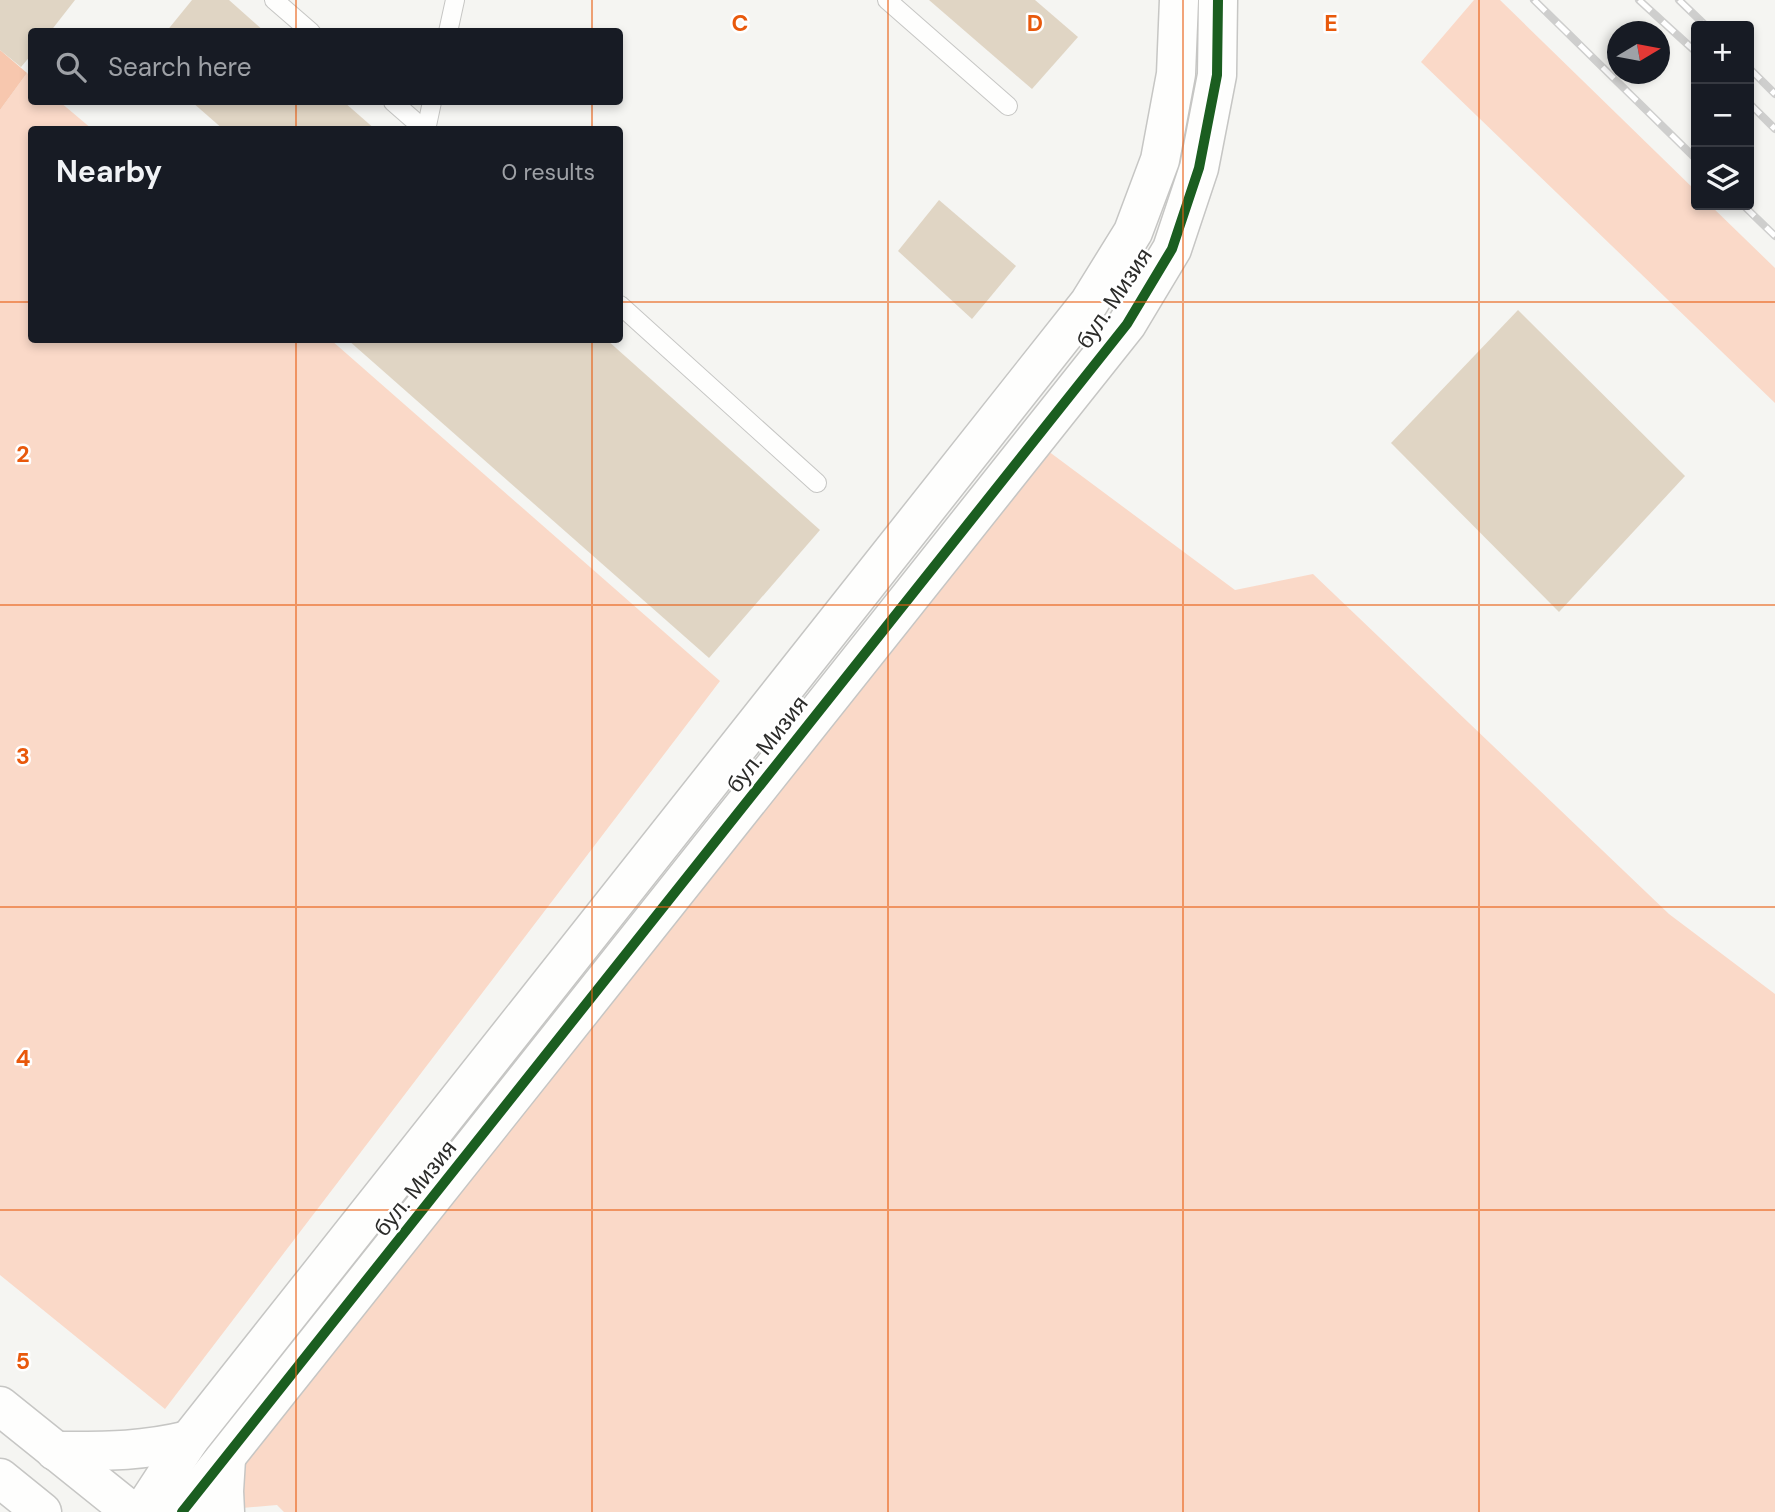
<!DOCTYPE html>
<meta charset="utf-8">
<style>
:root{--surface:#171b24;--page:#20242c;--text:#f1f3f6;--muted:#9ea1a6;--line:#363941}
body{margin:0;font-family:"DM Sans",sans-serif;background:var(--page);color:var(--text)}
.controls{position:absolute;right:21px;top:21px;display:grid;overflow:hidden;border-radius:7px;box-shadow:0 4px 10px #0003}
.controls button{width:63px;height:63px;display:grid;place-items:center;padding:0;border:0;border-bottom:2px solid var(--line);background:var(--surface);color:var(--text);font:35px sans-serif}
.compass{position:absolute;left:1607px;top:21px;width:63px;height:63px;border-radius:50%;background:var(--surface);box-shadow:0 4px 10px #0003;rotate:80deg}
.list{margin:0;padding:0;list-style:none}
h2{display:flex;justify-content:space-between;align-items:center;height:91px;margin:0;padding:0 28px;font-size:30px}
h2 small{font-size:23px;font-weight:400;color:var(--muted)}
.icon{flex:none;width:38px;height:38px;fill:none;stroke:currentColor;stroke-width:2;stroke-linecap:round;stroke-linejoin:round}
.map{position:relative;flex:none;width:1775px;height:1512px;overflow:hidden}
.search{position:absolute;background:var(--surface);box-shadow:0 4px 10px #0003;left:28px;top:28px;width:595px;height:77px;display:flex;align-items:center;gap:18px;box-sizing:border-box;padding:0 24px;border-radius:7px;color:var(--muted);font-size:26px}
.panel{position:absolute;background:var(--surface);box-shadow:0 4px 10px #0003;left:28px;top:126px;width:595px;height:217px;border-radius:7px}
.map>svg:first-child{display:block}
</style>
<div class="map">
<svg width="1775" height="1512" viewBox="0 0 1775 1512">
<rect width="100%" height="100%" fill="#f5f5f2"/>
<!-- green -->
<g fill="#fad9c8">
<polygon points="1474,0 1500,0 1696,191 1696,205 1710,205 1775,268 1775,403 1421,62"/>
<polygon points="27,73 31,77 32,102 60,102 92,129 32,130 32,340 331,340 720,681 165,1409 0,1275 0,110"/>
<polygon points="1044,448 1235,590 1313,574 1669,914 1775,994 1775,1512 284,1512 277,1505 242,1508 237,1461"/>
</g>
<!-- forest -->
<polygon fill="#f7c7ae" points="0,50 27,73 0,110"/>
<!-- building -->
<g fill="#e0d5c4">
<polygon points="0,0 75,0 50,32 32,32 32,54 21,67 0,50"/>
<polygon points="192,0 229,0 265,32 166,32"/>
<polygon points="929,0 1035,0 1078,37 1032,89"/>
<polygon points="192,102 344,102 376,130 224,130"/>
<polygon points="939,200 1016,266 972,319 898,251"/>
<polygon points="1518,310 1685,476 1559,612 1391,443"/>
<polygon points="348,340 607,340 820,530 709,658"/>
</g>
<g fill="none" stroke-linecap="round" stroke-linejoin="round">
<!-- service casing -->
<g stroke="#c6c6c4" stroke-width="20">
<g id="service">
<polyline points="274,0 311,32"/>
<polyline points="887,0 1008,106"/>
<polyline points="448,32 455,0"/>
<polyline points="393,102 425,130"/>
<polyline points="426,130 432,102"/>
<polyline points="620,305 817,483"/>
</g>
</g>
<!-- tertiary casing -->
<g stroke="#c6c6c4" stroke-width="41">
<g id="tertiary">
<polyline points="0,1406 132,1512"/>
<path d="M 55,1451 C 105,1451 139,1452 189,1440"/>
<polyline points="0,1478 42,1512"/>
<polyline points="142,1512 189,1440 1089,303 1133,232 1160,160 1176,74 1179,0"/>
<polyline points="182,1512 1127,324 1172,249 1199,168 1217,75 1218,0"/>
<polyline points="225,1512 224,1491 226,1459"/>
</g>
</g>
<!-- service -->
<use href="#service" stroke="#fefefd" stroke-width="18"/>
<!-- tertiary -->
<use href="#tertiary" stroke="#fefefd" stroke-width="38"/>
<!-- rail casing -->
<g stroke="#cececd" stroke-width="8">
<g id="rail">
<polyline points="1534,0 1696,159"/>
<polyline points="1639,0 1696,52"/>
<polyline points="1679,0 1706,26"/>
<polyline points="1749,68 1775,94"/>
<polyline points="1749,103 1775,129"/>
<polyline points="1743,205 1775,236"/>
</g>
</g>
<!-- rail -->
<use href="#rail" stroke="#fff" stroke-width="5" stroke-dasharray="16" stroke-linecap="butt"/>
<!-- cycleway casing -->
<g stroke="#fff" stroke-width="15">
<polyline id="cycleway" points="182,1512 1127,324 1172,249 1199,168 1217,75 1218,0"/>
</g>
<!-- cycleway -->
<use href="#cycleway" stroke="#1b5e20" stroke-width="10"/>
</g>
<!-- grid -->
<path fill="none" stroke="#e8590c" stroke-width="2" stroke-opacity="0.55" d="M 296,0 L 296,32M 592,0 L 592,32M 888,0 L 888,1512M 1183,0 L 1183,1512M 1479,0 L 1479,1512M 296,102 L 296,130M 592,102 L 592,130M 0,302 L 32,302M 620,302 L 1775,302M 296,340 L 296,1512M 592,340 L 592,1512M 0,605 L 1775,605M 0,907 L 1775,907M 0,1210 L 1775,1210"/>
<g text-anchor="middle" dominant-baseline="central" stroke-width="5" stroke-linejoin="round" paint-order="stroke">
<!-- street labels -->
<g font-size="23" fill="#2c2c2a" stroke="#fff">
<text transform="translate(1114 298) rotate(-56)">бул. Мизия</text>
<text transform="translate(767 744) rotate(-52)">бул. Мизия</text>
<text transform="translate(415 1188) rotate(-51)">бул. Мизия</text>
</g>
</g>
<g font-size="23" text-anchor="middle" font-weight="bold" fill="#e8590c" stroke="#fff" stroke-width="5" stroke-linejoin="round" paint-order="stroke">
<text x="740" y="31">C</text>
<text x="1035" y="31">D</text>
<text x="1331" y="31">E</text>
<text x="23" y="462">2</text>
<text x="23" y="764">3</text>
<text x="23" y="1066">4</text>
<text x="23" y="1369">5</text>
</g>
</svg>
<div class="controls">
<button>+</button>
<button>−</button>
<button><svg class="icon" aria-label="layers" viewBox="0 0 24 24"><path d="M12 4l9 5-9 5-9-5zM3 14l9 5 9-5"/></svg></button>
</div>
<svg class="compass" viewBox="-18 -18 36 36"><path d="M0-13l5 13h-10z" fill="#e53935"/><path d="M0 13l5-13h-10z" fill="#9ea1a6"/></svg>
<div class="search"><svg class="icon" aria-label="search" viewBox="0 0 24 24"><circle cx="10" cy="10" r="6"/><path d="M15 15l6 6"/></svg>Search here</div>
<section class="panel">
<h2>Nearby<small>0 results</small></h2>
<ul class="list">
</ul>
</section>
</div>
